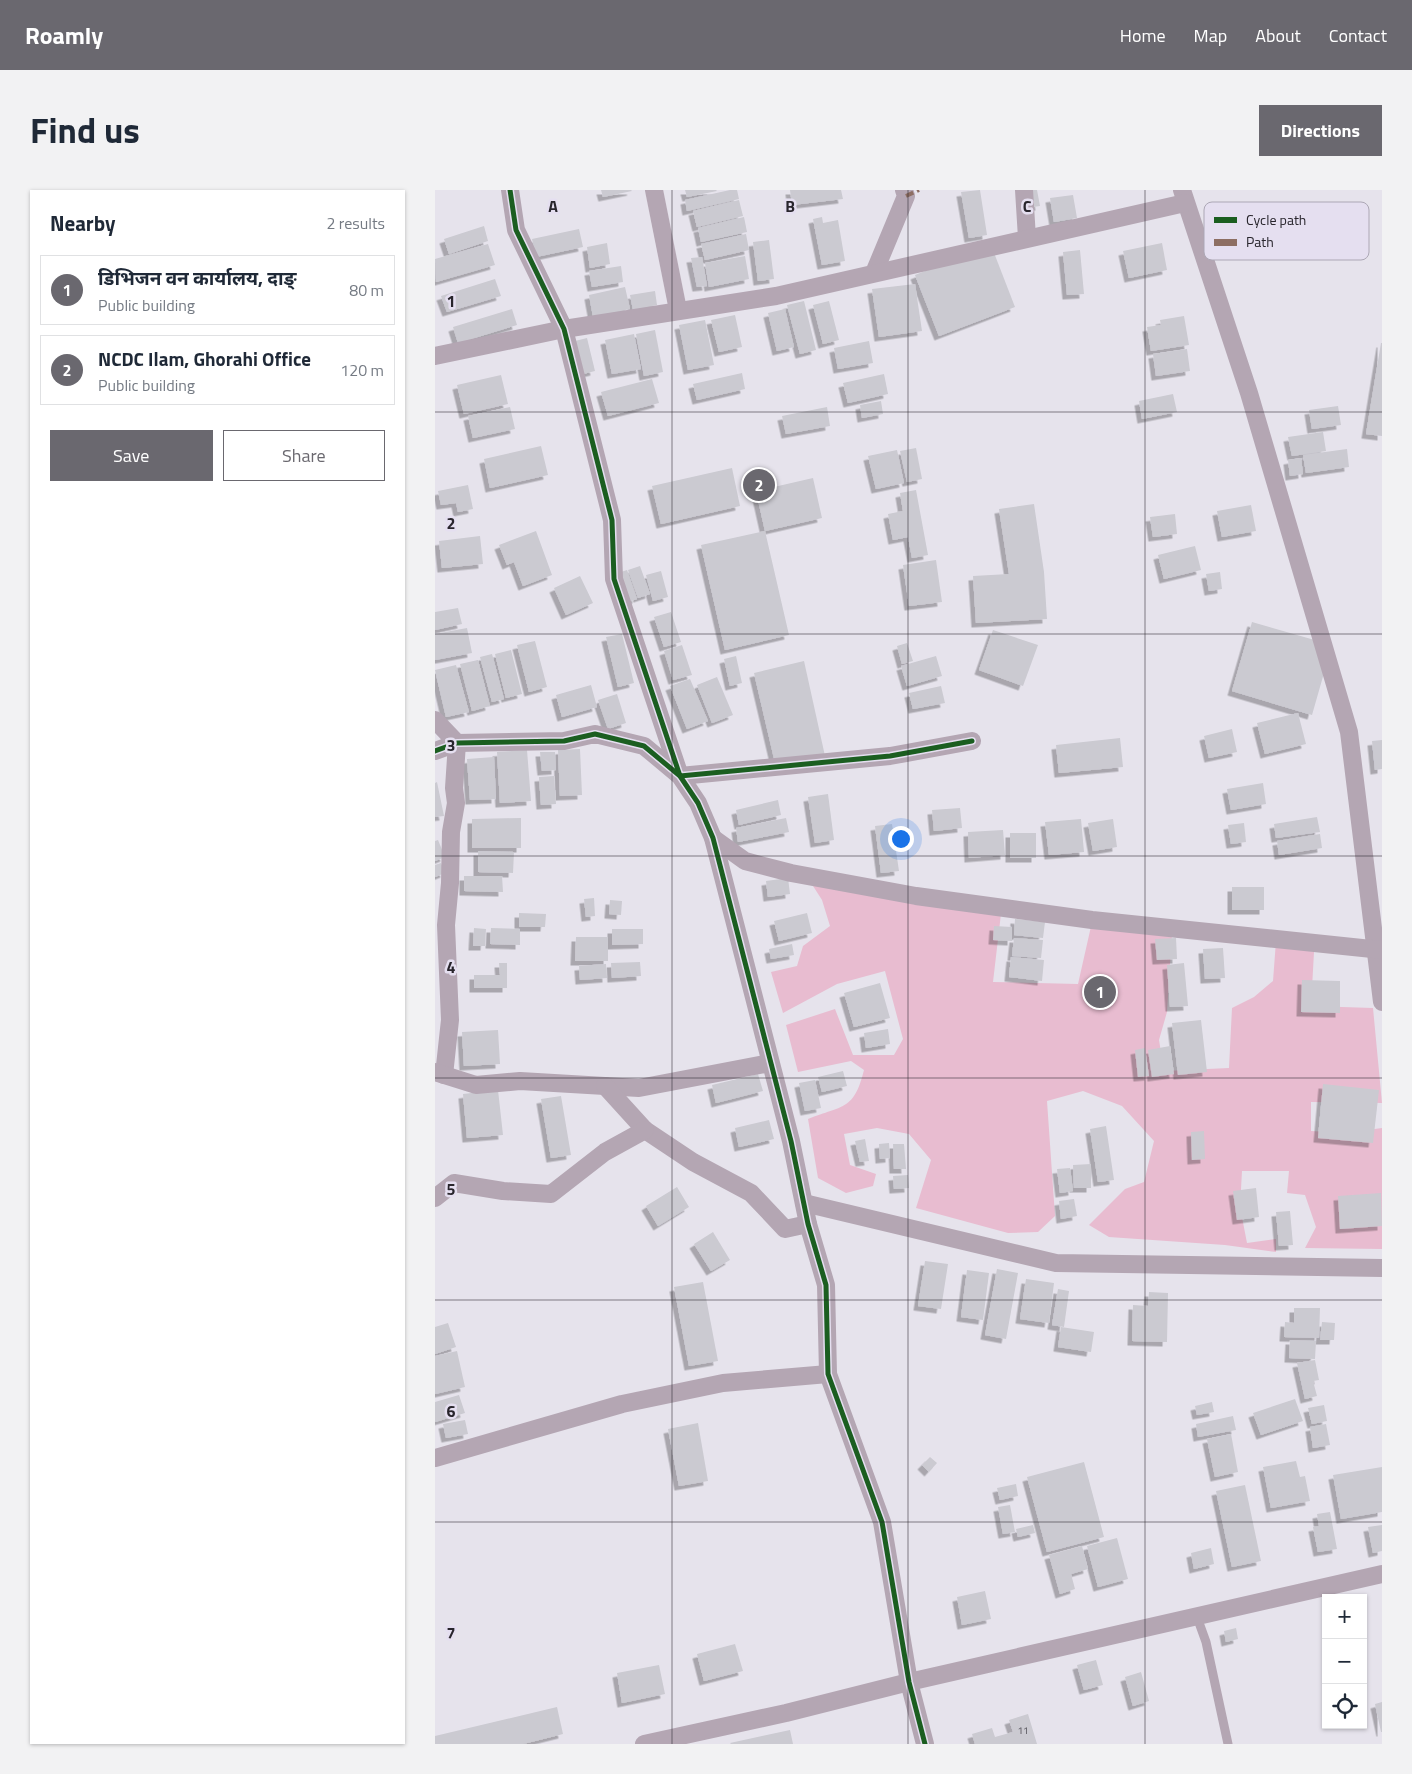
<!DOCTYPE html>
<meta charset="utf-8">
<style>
:root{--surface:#fff;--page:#f2f2f3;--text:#1f2937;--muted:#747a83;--line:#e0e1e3;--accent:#6a686f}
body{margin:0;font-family:"Titillium Web","Noto Sans Devanagari",sans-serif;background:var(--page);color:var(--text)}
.controls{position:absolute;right:15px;bottom:15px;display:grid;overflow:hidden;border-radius:0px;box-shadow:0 1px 4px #0004}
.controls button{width:45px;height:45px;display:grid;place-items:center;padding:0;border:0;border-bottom:1px solid var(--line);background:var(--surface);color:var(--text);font:25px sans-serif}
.you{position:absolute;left:465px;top:648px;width:18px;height:18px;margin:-12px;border:4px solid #fff;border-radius:50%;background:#1a73e8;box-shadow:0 0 0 8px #1a73e833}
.badge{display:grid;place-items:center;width:32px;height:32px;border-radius:50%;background:var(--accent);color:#fff;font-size:16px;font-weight:700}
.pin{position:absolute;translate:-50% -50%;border:2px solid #fff;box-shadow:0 1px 5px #0006}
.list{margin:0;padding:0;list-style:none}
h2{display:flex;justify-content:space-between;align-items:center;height:65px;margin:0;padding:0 20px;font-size:21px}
h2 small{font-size:16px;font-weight:400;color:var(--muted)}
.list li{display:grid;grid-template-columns:32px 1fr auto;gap:15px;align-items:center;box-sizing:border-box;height:70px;margin:0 10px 10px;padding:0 10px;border:1px solid var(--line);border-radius:0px}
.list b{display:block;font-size:19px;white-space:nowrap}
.list p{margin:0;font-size:16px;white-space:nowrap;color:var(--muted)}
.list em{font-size:16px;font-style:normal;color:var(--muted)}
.actions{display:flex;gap:10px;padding:15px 20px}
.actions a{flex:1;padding:11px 0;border:1px solid var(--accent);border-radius:0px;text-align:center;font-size:18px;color:var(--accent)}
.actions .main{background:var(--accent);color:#fff}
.icon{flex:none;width:28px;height:28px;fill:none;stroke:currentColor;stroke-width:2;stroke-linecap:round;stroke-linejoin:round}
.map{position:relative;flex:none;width:947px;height:1554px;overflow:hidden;border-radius:0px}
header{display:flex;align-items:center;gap:30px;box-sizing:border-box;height:70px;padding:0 25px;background:var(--accent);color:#fff}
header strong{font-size:24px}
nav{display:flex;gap:28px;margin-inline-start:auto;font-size:18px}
.intro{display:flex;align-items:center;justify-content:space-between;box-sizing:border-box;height:120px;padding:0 30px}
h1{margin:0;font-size:35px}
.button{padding:12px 22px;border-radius:0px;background:var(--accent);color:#fff;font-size:18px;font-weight:700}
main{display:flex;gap:30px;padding:0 30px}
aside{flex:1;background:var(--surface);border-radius:0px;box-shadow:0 1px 4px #0004}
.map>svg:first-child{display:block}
</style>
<header>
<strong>Roamly</strong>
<nav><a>Home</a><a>Map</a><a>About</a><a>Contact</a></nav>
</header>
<div class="intro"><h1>Find us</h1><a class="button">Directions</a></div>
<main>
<aside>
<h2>Nearby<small>2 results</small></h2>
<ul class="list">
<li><span class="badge">1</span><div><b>डिभिजन वन कार्यालय, दाङ्</b><p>Public building</p></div><em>80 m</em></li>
<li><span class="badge">2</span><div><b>NCDC Ilam, Ghorahi Office</b><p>Public building</p></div><em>120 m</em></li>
</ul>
<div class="actions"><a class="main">Save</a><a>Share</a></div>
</aside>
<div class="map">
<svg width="947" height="1554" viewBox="0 0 947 1554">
<defs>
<filter id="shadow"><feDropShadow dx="-4.5" dy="4.5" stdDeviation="0" flood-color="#0004"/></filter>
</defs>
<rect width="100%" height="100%" fill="#e6e3ec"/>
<!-- green -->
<path fill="#e8bcd0" d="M 371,685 L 567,715 L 558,792 L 643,794 L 657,732 L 737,743 L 732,822 L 724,850 L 729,881 L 794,878 L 797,818 L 819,807 L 838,791 L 841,751 L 879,762 L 876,816 L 938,818 L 947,913 L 876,912 L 876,941 L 911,943 L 947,938 L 947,1059 L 870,1058 L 881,1037 L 870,1005 L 852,1003 L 854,981 L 807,981 L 805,1017 L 812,1053 L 841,1049 L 841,1062 L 790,1055 L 674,1047 L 654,1035 L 690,999 L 709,992 L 719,951 L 687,916 L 648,901 L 612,911 L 620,1026 L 603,1042 L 573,1043 L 481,1018 L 496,970 L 474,944 L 442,938 L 409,944 L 415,975 L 441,984 L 438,996 L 411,1003 L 383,988 L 373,929 C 409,915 419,920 429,880 L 416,871 L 363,882 L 351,835 L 400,819 L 418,865 L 459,865 L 468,849 L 450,781 L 402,794 L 348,823 L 336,782 L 362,776 L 368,756 L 395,736 L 387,710 Z"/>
<!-- building -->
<g fill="#cbcad1" filter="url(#shadow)">
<polygon points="166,0 196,0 197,1 168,7"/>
<polygon points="250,0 281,0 282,1 252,7"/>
<polygon points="295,0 302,0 304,9 252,21 250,10"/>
<polygon points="355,0 406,0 408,9 357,15"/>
<polygon points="545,0 552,45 534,48 526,2"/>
<polygon points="589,0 602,0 605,16 591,18"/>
<polygon points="638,5 642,28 619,32 615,8"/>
<polygon points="304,10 308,26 262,37 258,21"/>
<polygon points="309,27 312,42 266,52 263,38"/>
<polygon points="387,27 388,33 403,30 410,71 387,75 378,29"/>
<polygon points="49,36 53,51 14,64 9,49"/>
<polygon points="144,39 148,57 101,67 97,49"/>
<polygon points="311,44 314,60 270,70 266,54"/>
<polygon points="334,50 339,89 323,91 318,52"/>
<polygon points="172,53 175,74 155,78 152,57"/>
<polygon points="727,53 732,80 694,88 688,61"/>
<polygon points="53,54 60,75 1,92 0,69"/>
<polygon points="556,55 580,117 504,146 480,85"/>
<polygon points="645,60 649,104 632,105 628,62"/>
<polygon points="310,66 314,89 274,97 270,73"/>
<polygon points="267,67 272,96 262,97 256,68"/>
<polygon points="186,76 188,92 157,97 154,81"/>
<polygon points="60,89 66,106 12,122 6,106"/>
<polygon points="480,94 487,141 444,147 437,99"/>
<polygon points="190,97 195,119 158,127 154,105"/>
<polygon points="220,101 222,115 198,120 195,105"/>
<polygon points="369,111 381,160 365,164 352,115"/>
<polygon points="394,111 404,150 388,154 378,115"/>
<polygon points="77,119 82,135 23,153 18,137"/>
<polygon points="350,119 359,157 342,161 333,123"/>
<polygon points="300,125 307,157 284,162 276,130"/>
<polygon points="749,126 754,155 716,161 712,137 726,135 725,130"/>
<polygon points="270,130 279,175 253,180 244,135"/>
<polygon points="220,140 228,182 209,186 201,144"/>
<polygon points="199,144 206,179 177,184 170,150"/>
<polygon points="152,148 160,181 144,185 136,152"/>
<polygon points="434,151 438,173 403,179 399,158"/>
<polygon points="946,153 947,153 947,246 931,244"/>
<polygon points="752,159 755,181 721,186 718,164"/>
<polygon points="307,183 310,199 262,210 258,194"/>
<polygon points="449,184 453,204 413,213 408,193"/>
<polygon points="66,185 73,214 29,224 22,195"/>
<polygon points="217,189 224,213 173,226 166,202"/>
<polygon points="738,204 742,222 707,229 704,211"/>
<polygon points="446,211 448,224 427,228 425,215"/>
<polygon points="903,216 906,235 877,239 874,220"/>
<polygon points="75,217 80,239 38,248 33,226"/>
<polygon points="392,217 395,236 351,244 347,226"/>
<polygon points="888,242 891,261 857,266 853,247"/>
<polygon points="106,256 113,285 55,298 49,269"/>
<polygon points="481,258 487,289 472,292 465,261"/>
<polygon points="912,259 914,277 871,283 868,265"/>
<polygon points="462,260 469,293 441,299 433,266"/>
<polygon points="866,268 868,284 855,286 853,270"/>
<polygon points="297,278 305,316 226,334 217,296"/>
<polygon points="378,288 387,328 330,341 354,445 290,460 266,355 330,341 321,301"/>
<polygon points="33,295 38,319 23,322 21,313 6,315 3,301"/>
<polygon points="481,300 493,365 477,368 473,347 458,350 453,324 468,321 465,303"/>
<polygon points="599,314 609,382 612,429 541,433 538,386 574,384 564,319"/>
<polygon points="816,315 821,341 787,347 782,321"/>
<polygon points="740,324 742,344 718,347 715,327"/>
<polygon points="101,341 117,385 88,396 79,372 72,375 64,355"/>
<polygon points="45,346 48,374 7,378 4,351"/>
<polygon points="760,356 766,380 729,389 723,365"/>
<polygon points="501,370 507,412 474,416 468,375"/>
<polygon points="205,376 215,404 203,408 193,380"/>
<polygon points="192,380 202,409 190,413 180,384"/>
<polygon points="226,381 233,407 218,411 211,385"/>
<polygon points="785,382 787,399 774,401 771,384"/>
<polygon points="145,386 158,413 131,425 119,398"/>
<polygon points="23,418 27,434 0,440 0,422"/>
<polygon points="236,422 246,452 229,457 219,427"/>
<polygon points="817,432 897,455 877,525 797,501"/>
<polygon points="32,438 37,463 0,470 0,444"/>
<polygon points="558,440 603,455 588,496 544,480"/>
<polygon points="187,444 199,493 183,497 171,447"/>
<polygon points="100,451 112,497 94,502 82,455"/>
<polygon points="472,453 478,471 467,474 462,456"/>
<polygon points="247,455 257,485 238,490 229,461"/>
<polygon points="76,460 87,504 71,508 60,464"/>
<polygon points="57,464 69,509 57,512 45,467"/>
<polygon points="301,466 307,493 295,496 289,469"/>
<polygon points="501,466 507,486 472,496 466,476"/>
<polygon points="43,470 55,516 37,521 25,474"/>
<polygon points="369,471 390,566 341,577 319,483"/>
<polygon points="21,475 34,522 11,527 0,480"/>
<polygon points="282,487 298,525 277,533 262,495"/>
<polygon points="255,489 273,531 252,539 235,496"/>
<polygon points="156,495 162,517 127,527 121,505"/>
<polygon points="506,496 510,513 478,519 474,503"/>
<polygon points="182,504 191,533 173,539 163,510"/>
<polygon points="863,523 871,554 830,564 822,533"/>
<polygon points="797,539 802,562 774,568 769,546"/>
<polygon points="685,548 688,577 624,583 621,555"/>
<polygon points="947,550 947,579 940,580 937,551"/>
<polygon points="145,559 147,605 125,606 123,560"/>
<polygon points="92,560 96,611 65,613 62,562"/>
<polygon points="105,562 120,562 121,580 107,581"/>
<polygon points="59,567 61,609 35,610 32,569"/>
<polygon points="119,586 121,614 106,615 104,587"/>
<polygon points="2,592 9,626 0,627 0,593"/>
<polygon points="828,593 831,614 796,620 792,599"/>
<polygon points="393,604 399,650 380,653 373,607"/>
<polygon points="343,610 346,625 304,635 301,620"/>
<polygon points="525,618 527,638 499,641 497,620"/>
<polygon points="882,627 885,642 841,648 839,634"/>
<polygon points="86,628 86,658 37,658 37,629"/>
<polygon points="351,628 354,642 303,652 301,638"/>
<polygon points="646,629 649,662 614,665 610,632"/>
<polygon points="678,629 682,657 658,661 653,633"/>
<polygon points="809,633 811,652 796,654 793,635"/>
<polygon points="457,634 464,681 446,683 440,636"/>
<polygon points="568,640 570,665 534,668 533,642"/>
<rect x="575" y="643" width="26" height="25"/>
<polygon points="885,644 887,658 844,665 842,651"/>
<polygon points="3,650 10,667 0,671 0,651"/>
<polygon points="43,661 79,662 78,683 43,682"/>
<polygon points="6,673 10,683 0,687 0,675"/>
<polygon points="29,686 67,686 68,702 29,701"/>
<polygon points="353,688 355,704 333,707 331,691"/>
<rect x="797" y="697" width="32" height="23"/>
<polygon points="159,708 160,726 151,727 149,709"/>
<polygon points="175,710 187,711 186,725 174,724"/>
<polygon points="84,723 111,724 110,737 84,737"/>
<polygon points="372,723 377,743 344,751 339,731"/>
<polygon points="580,729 610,732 608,748 579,745"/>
<polygon points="559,736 577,737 577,751 558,750"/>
<polygon points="39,738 51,739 50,756 38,756"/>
<polygon points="56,738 85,739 85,755 55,754"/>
<polygon points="177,739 208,739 208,754 177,755"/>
<polygon points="141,747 173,747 173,771 140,771"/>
<polygon points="579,748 608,750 606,768 577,766"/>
<polygon points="741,748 742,769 722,770 720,749"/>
<polygon points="357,754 359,765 336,769 334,759"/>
<polygon points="788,758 790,788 770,789 768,759"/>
<polygon points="576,767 609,770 607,791 574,787"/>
<polygon points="205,772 206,786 177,788 176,773"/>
<polygon points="64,773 72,773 72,798 39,798 39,785 65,785"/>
<polygon points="749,773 753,816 735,817 732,775"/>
<polygon points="171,774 172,788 145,790 144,776"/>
<polygon points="867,790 905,791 905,823 866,822"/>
<polygon points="445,793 455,828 419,837 409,803"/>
<polygon points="766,830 772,882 743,885 737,833"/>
<polygon points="453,839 455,854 431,858 429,843"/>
<polygon points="63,840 65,874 29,876 27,842"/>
<polygon points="735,856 739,884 717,887 713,860"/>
<polygon points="710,858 714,886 703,887 700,860"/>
<polygon points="408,881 412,896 387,902 383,887"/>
<polygon points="323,884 328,901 281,913 277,895"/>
<polygon points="380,890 386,918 370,921 364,893"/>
<polygon points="888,894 944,900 938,953 883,948"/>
<polygon points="63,900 68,945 32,948 28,904"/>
<polygon points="126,906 136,965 116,968 106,909"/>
<polygon points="334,930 339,949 304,957 300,938"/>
<polygon points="671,936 679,990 663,992 655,939"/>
<polygon points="769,941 770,969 757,970 756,942"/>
<polygon points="430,949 434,971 425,972 420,951"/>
<polygon points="454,953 455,968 445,969 444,954"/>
<polygon points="458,954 469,954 471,979 459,979"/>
<polygon points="656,974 656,998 639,998 638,975"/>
<polygon points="635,978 638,1001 625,1003 622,979"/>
<polygon points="473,985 474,998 459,999 458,986"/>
<polygon points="242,997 254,1017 223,1036 211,1016"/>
<polygon points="821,998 824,1027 802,1030 798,1001"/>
<polygon points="946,1003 947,1036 905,1039 903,1006"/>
<polygon points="639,1009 642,1026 626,1029 624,1011"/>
<polygon points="855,1021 858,1055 844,1056 841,1022"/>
<polygon points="278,1042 295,1070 276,1081 259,1054"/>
<polygon points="490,1071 513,1074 506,1119 483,1116"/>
<polygon points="562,1079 583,1083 571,1149 550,1145"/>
<polygon points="532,1080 554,1083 548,1130 526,1127"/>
<polygon points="591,1089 619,1093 614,1133 585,1129"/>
<polygon points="268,1092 283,1171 254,1176 239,1097"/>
<polygon points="623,1099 634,1101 629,1137 617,1135"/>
<polygon points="714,1102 733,1103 732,1152 697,1151 698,1115 713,1116"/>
<polygon points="859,1118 885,1118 884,1148 849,1147 850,1132 859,1133"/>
<polygon points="887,1132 900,1133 899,1150 885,1150"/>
<polygon points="13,1133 21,1157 0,1164 0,1137"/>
<polygon points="626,1137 659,1142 656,1162 623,1157"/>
<polygon points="855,1150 881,1151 880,1169 854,1168"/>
<polygon points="22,1161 30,1197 0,1204 0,1166"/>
<polygon points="880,1170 884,1190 878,1191 882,1206 870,1209 862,1173"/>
<polygon points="24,1205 30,1223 0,1232 0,1212"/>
<polygon points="860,1209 868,1231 826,1245 818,1223"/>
<polygon points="777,1212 779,1222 762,1225 760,1216"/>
<polygon points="889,1215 892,1231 877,1234 873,1218"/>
<polygon points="798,1226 801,1240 763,1247 761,1234"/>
<polygon points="30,1230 33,1244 11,1248 8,1234"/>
<polygon points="263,1233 273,1291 244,1296 233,1239"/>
<polygon points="891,1234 895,1255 878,1258 875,1237"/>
<polygon points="796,1244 803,1282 780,1287 772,1249"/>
<polygon points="495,1267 502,1273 494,1282 487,1275"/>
<polygon points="861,1271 865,1287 870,1286 875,1311 836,1318 828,1277"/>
<polygon points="649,1272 669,1347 612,1362 592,1287"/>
<polygon points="947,1277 947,1322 906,1329 898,1285"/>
<polygon points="581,1294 583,1306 565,1310 562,1298"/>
<polygon points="810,1295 826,1371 797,1377 781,1301"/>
<polygon points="575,1315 580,1342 568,1344 563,1317"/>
<polygon points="895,1322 902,1359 883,1362 878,1337 884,1336 882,1324"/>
<polygon points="598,1335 600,1343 583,1347 581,1339"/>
<polygon points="947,1335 947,1361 938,1363 933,1337"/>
<polygon points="682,1348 693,1389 663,1397 652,1356"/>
<polygon points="647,1356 653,1379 636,1384 640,1399 625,1404 614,1365"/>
<polygon points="776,1358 779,1374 759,1379 756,1363"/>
<polygon points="550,1401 556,1429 527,1435 522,1407"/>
<polygon points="801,1438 803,1449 791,1452 789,1441"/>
<polygon points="300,1454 308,1481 269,1491 262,1464"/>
<polygon points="661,1470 668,1495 649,1500 642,1475"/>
<polygon points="224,1475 230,1504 187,1513 182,1483"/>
<polygon points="706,1482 714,1511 698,1516 690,1487"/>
<polygon points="947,1512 947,1542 946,1542 940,1514"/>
<polygon points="122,1517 128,1544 88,1554 0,1554 0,1546"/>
<polygon points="593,1524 602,1554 540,1554 537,1544 557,1538 560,1547 578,1542 574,1530"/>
<polygon points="355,1540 358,1554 296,1554 295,1553"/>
</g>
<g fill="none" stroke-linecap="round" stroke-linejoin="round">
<!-- lane -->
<polyline stroke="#b4a6b3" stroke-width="9" points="762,1427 771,1452 793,1554"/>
<!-- street -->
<g stroke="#b4a6b3" stroke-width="18">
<polyline points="75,0 81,40 129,139 177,330 179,389 245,586 455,566 537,551"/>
<polyline points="219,0 243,120"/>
<polyline points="589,0 592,48"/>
<polyline points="747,0 814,203 914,542 947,812"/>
<polyline points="439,83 471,6 469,0"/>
<polyline points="0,166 129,139 341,106 750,13"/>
<polyline points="0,530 22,553 19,598 21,613 16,642 15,693 11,735 15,830 9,885"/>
<polyline points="0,561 22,553 129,551 160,544 209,556 245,586 263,613 278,648 356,951 373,1034 391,1095 393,1184 447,1332 474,1492 490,1554"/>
<polyline points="278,648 310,671 356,683 481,706 657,730 947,760"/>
<polyline points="0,882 41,895 85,891 204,898 335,873"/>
<polyline points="170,896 210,940 258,972 316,1003 350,1039 373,1034"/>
<polyline points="0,1008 19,993 68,1001 116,1004 170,962 210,940"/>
<polyline points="369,1013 621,1073 947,1078"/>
<polyline points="0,1268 187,1214 288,1193 393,1184"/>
<polyline points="209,1554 351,1523 474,1492 947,1384"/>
</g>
<!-- quiet -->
<polyline stroke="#8d6e63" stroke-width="4" stroke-dasharray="8 4" stroke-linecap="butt" points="471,6 484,0"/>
<!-- cycleway casing -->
<g stroke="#e5dff0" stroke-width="8">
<g id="cycleway">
<polyline points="75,0 81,40 129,139 177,330 179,389 245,586 455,566 537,551"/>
<polyline points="0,561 22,553 129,551 160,544 209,556 245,586 263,613 278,648 356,951 373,1034 391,1095 393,1184 447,1332 474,1492 490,1554"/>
</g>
</g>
<!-- cycleway -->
<use href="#cycleway" stroke="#1b5e20" stroke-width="5"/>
</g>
<!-- grid -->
<path fill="none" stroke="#28252c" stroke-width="1" stroke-opacity="0.55" d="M 237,0 L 237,1554M 473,0 L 473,1554M 710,0 L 710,1554M 0,222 L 947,222M 0,444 L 947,444M 0,666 L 947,666M 0,888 L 947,888M 0,1110 L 947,1110M 0,1332 L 947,1332"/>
<g text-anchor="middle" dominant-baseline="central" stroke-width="5" stroke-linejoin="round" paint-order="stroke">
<!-- number labels -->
<g font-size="10" fill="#525057">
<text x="588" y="1540">11</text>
</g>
</g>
<!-- legend -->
<rect x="769" y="12" width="165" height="58" rx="8" fill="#e5dff0" stroke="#aca7b5" stroke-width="1"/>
<rect x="779" y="27" width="23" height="6" fill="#1b5e20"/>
<rect x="779" y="49" width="23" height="7" fill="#8d6e63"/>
<g font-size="14" fill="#28252c">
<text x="811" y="35">Cycle path</text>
<text x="811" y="57">Path</text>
</g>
<g font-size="16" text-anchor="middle" font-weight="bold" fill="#28252c" stroke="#e5dff0" stroke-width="5" stroke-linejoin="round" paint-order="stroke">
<text x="118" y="22">A</text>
<text x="355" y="22">B</text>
<text x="592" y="22">C</text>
<text x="16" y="117">1</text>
<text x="16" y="339">2</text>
<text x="16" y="561">3</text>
<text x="16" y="783">4</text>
<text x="16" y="1005">5</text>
<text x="16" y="1227">6</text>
<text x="16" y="1449">7</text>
</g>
</svg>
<div class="controls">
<button>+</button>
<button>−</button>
<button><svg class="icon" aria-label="locate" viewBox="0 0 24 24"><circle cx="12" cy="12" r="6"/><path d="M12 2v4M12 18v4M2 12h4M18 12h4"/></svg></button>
</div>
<div class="you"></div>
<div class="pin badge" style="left:665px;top:802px">1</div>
<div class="pin badge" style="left:324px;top:295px">2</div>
</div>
</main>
